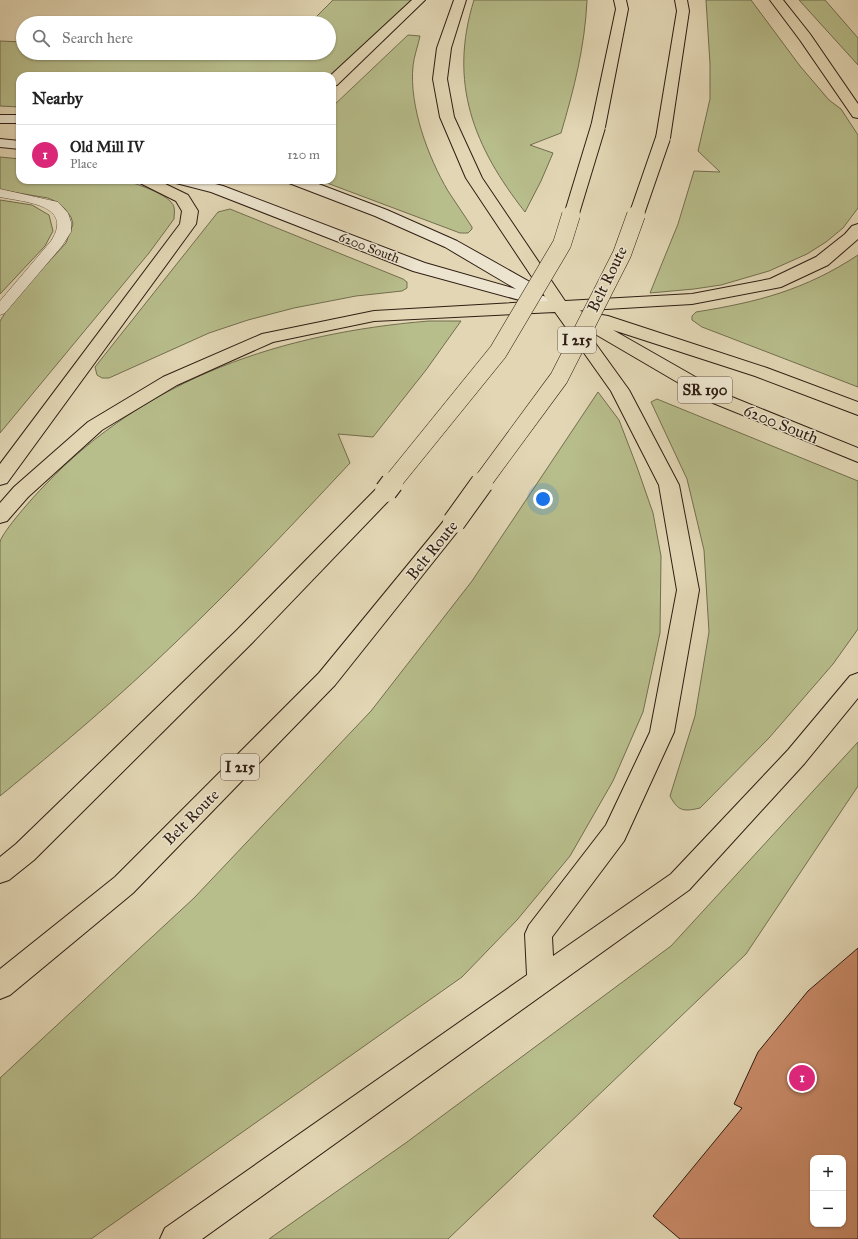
<!DOCTYPE html>
<meta charset="utf-8">
<style>
:root{--surface:#fff;--page:#f6f6f6;--text:#222;--muted:#767676;--line:#e0e0e0;--accent:#db2777}
body{margin:0;font-family:"IM FELL Great Primer",serif;background:var(--page);color:var(--text)}
.controls{position:absolute;right:12px;bottom:12px;display:grid;overflow:hidden;border-radius:8px;box-shadow:0 1px 3px #0004}
.controls button{width:36px;height:36px;display:grid;place-items:center;padding:0;border:0;border-bottom:1px solid var(--line);background:var(--surface);color:var(--text);font:20px sans-serif}
.you{position:absolute;left:543px;top:499px;width:14px;height:14px;margin:-10px;border:3px solid #fff;border-radius:50%;background:#1a73e8;box-shadow:0 0 0 6px #1a73e833}
.badge{display:grid;place-items:center;width:26px;height:26px;border-radius:50%;background:var(--accent);color:#fff;font-size:13px;font-weight:700}
.pin{position:absolute;translate:-50% -50%;border:2px solid #fff;box-shadow:0 1px 4px #0006}
.list{margin:0;padding:0;list-style:none}
h2{display:flex;justify-content:space-between;align-items:center;height:52px;margin:0;padding:0 16px;font-size:17px}
h2 small{font-size:13px;font-weight:400;color:var(--muted)}
.list li{display:grid;grid-template-columns:26px 1fr auto;gap:12px;align-items:center;box-sizing:border-box;height:60px;padding:0 16px;border-top:1px solid var(--line)}
.list b{display:block;font-size:15px;white-space:nowrap}
.list p{margin:0;font-size:13px;white-space:nowrap;color:var(--muted)}
.list em{font-size:13px;font-style:normal;color:var(--muted)}
.icon{flex:none;width:22px;height:22px;fill:none;stroke:currentColor;stroke-width:2;stroke-linecap:round;stroke-linejoin:round}
.map{position:relative;flex:none;width:858px;height:1239px;overflow:hidden}
.search{position:absolute;background:var(--surface);box-shadow:0 1px 3px #0004;left:16px;top:16px;width:320px;height:44px;display:flex;align-items:center;gap:10px;box-sizing:border-box;padding:0 14px;border-radius:22px;color:var(--muted);font-size:15px}
.panel{position:absolute;background:var(--surface);box-shadow:0 1px 3px #0004;left:16px;top:72px;width:320px;height:112px;border-radius:12px}
.map>svg:first-child{display:block}
</style>
<div class="map">
<svg width="858" height="1239" viewBox="0 0 858 1239">
<rect width="100%" height="100%" fill="#e2d6b4"/>
<filter id="stains"><feTurbulence type="fractalNoise" baseFrequency=".005" numOctaves="4"/><feColorMatrix values="0 0 0 0 .2 0 0 0 0 .09 0 0 0 0 .02 0 0 0 .5 -.17"/></filter>
<radialGradient id="worn" r=".72"><stop offset=".6" stop-color="#630" stop-opacity="0"/><stop offset="1" stop-color="#630" stop-opacity=".3"/></radialGradient>
<!-- green -->
<g fill="#b7bd8b" stroke="#736e4f">
<polygon points="333,0 413,0 332,76 20,76 20,107 0,106 0,41 23,42 23,53 329,53 329,23 310,23"/>
<path d="M 474,0 L 587,0 C 585,46 574,89 561,133 L 530,145 L 553,153 L 541,181 L 525,212 C 474,147 448,83 474,0 Z"/>
<polygon points="706,0 751,0 800,66 829,100 841,109 858,135 858,208 843,228 826,242 807,254 769,271 721,285 694,289 650,293 678,224 694,171 720,172 698,151 710,99 710,64"/>
<polygon points="799,0 825,0 858,38 858,65"/>
<path d="M 408,35 L 420,36 C 418,46 414,56 413,66 C 409,106 428,157 448,191 C 456,203 464,215 472,227 L 472,229 L 468,233 L 460,233 L 319,180 L 332,180 L 332,107 Z"/>
<path d="M 0,157 L 20,159 L 20,180 L 124,180 C 136,184 170,194 174,207 C 175,211 174,215 174,219 L 149,253 L 0,433 L 0,321 L 12,302 L 66,243 L 73,224 L 71,217 L 65,209 L 57,202 L 48,198 L 0,190 Z"/>
<polygon points="0,200 32,205 49,215 53,231 45,246 0,294"/>
<polygon points="230,209 403,279 407,282 407,288 402,291 356,296 294,308 248,320 209,333 109,378 102,378 97,375 95,367 218,212"/>
<path d="M 858,255 L 858,387 L 702,327 L 692,320 L 692,316 L 696,312 C 758,302 805,290 858,255 Z"/>
<path d="M 429,321 L 461,321 L 426,370 L 373,437 L 338,434 L 350,463 C 293,524 236,585 175,643 C 119,697 60,747 0,796 C 0,736 0,675 0,614 C 0,597 0,579 0,561 C 0,555 0,548 0,542 C 2,532 35,495 44,486 C 147,377 283,333 429,321 Z"/>
<polygon points="598,392 619,420 637,467 653,513 661,556 660,633 643,712 613,781 570,856 517,920 462,977 91,1239 0,1239 0,1078 194,898 371,711 472,581"/>
<path d="M 657,399 L 858,481 L 858,629 L 833,664 L 769,738 L 700,808 C 683,812 678,811 670,796 L 695,716 L 709,632 L 704,550 L 687,479 L 651,402 Z"/>
<polygon points="858,742 858,786 746,954 448,1239 269,1239 407,1142 671,946"/>
</g>
<!-- building -->
<path fill="#c88a68" stroke="#2f1e13" fill-rule="evenodd" d="M 858,948 L 858,1239 L 680,1239 L 653,1216 L 742,1108 L 734,1104 L 758,1052 L 808,991 ZM 813,1158 L 843,1158 L 843,1224 L 813,1224 Z"/>
<g fill="none" stroke-linecap="round" stroke-linejoin="round">
<!-- lane casing -->
<g stroke="#5c4c3b" stroke-width="1">
<path id="lane" d="M 0,189 L 58,202 L 68,213 L 71,222 L 71,232 L 62,246 L 5,313 L 0,315 L 0,301 L 51,241 C 75,204 23,202 0,197 Z"/>
</g>
<!-- secondary casing -->
<g stroke="#2f1e13" stroke-width="2">
<g id="secondary">
<rect x="0" y="115" width="20" height="8"/>
<polygon points="0,139 20,141 20,149 0,147"/>
<polygon points="173,180 200,180 223,186 425,263 516,289 445,247 375,216 289,183 286,180 308,180 387,210 457,241 537,286 540,290 536,294 566,302 569,306 566,310 560,311 413,271 211,192 176,183"/>
</g>
</g>
<!-- primary casing -->
<g stroke="#2f1e13" stroke-width="2">
<polygon id="primary" points="560,301 566,302 594,319 596,316 602,315 608,316 767,368 858,402 858,415 755,376 613,330 727,395 858,448 858,462 713,403 554,310 551,306 554,302"/>
</g>
<!-- highway casing -->
<g stroke="#2f1e13" stroke-width="2">
<g id="highway">
<polygon points="412,0 425,0 337,85 332,86 332,76 330,76"/>
<polygon points="454,0 466,0 451,48 447,79 454,117 482,178 565,301 692,294 770,279 816,257 845,234 852,226 858,224 858,239 828,265 781,287 692,304 572,311 629,390 679,485 699,590 674,732 624,841 552,937 553,956 671,874 788,750 850,676 858,673 858,698 804,764 689,890 202,1239 160,1239 165,1228 527,975 525,934 529,925 606,825 650,732 677,590 659,485 611,391 555,312 374,321 273,342 177,385 102,430 28,497 7,521 0,523 0,503 14,487 88,422 163,377 262,334 374,311 548,301 466,178 440,117 433,79 437,48"/>
<polygon points="614,0 626,0 628,9 605,127 603,130 598,131 593,130 591,127 616,9"/>
<polygon points="675,0 687,0 689,11 670,138 668,141 663,142 658,141 656,138 677,11"/>
<polygon points="770,0 783,0 810,34 858,104 858,118 853,117 800,40"/>
<polygon points="137,180 157,180 188,195 198,211 196,224 7,483 0,485 0,464 180,224 182,211 176,201 140,183"/>
<polygon points="386,484 393,486 396,491 393,496 252,643 34,860 9,880 0,883 0,857 16,844 236,631 379,486"/>
<polygon points="454,515 461,517 464,522 461,527 335,685 133,893 10,995 0,999 0,969 115,877 319,673 447,517"/>
</g>
</g>
<!-- lane -->
<use href="#lane" fill="#ece4ce" fill-rule="evenodd"/>
<!-- secondary -->
<use href="#secondary" fill="#ece4ce" fill-rule="evenodd"/>
<!-- primary -->
<use href="#primary" fill="#e2d6b4" fill-rule="evenodd"/>
<!-- highway -->
<use href="#highway" fill="#e2d6b4" fill-rule="evenodd"/>
<!-- highway-bridge-far2 casing -->
<g stroke="#2f1e13" stroke-width="16" stroke-linecap="butt">
<g id="highway-bridge-far2">
<polyline points="571,216 598,127"/>
<polyline points="636,216 663,138"/>
</g>
</g>
<!-- highway-bridge-far1 casing -->
<g stroke="#2f1e13" stroke-width="19" stroke-linecap="butt">
<g id="highway-bridge-far1">
<polyline points="391,484 498,352 562,244 571,215"/>
<polyline points="481,484 559,378 622,254 636,215"/>
</g>
</g>
<!-- highway-bridge casing -->
<g stroke="#2f1e13" stroke-width="24" stroke-linecap="butt">
<g id="highway-bridge">
<polyline points="386,491 392,483"/>
<polyline points="454,522 482,483"/>
</g>
</g>
<!-- highway-bridge-far2 -->
<use href="#highway-bridge-far2" stroke="#e2d6b4" stroke-width="14"/>
<!-- highway-bridge-far1 -->
<use href="#highway-bridge-far1" stroke="#e2d6b4" stroke-width="18"/>
<!-- highway-bridge -->
<use href="#highway-bridge" stroke="#e2d6b4" stroke-width="22"/>
</g>
<g text-anchor="middle" dominant-baseline="central" stroke-width="3" stroke-linejoin="round" paint-order="stroke">
<!-- far-street labels -->
<g font-size="13" fill="#2f1e13" stroke="#ece4ce">
<text transform="translate(369 248) rotate(21)">6200 South</text>
</g>
<!-- shield labels -->
<g fill="#ece4ce" stroke="#68594b" stroke-width="1">
<rect x="558" y="327" width="38" height="26" rx="3"/>
<rect x="678" y="377" width="54" height="26" rx="3"/>
<rect x="221" y="754" width="38" height="26" rx="3"/>
</g>
<g font-size="15" font-weight="bold" fill="#2f1e13">
<text x="577" y="340">I 215</text>
<text x="705" y="390">SR 190</text>
<text x="240" y="767">I 215</text>
</g>
<!-- street labels -->
<g font-size="16" fill="#2f1e13" stroke="#ece4ce">
<text transform="translate(607 279) rotate(-64)">Belt Route</text>
<text transform="translate(781 424) rotate(22)">6200 South</text>
<text transform="translate(432 550) rotate(-51)">Belt Route</text>
<text transform="translate(191 817) rotate(-45)">Belt Route</text>
</g>
</g>
<rect width="100%" height="100%" filter="url(#stains)"/>
<rect width="100%" height="100%" fill="url(#worn)"/>
</svg>
<div class="controls">
<button>+</button>
<button>−</button>
</div>
<div class="you"></div>
<div class="pin badge" style="left:802px;top:1078px">1</div>
<div class="search"><svg class="icon" aria-label="search" viewBox="0 0 24 24"><circle cx="10" cy="10" r="6"/><path d="M15 15l6 6"/></svg>Search here</div>
<section class="panel">
<h2>Nearby<small></small></h2>
<ul class="list">
<li><span class="badge">1</span><div><b>Old Mill IV</b><p>Place</p></div><em>120 m</em></li>
</ul>
</section>
</div>
